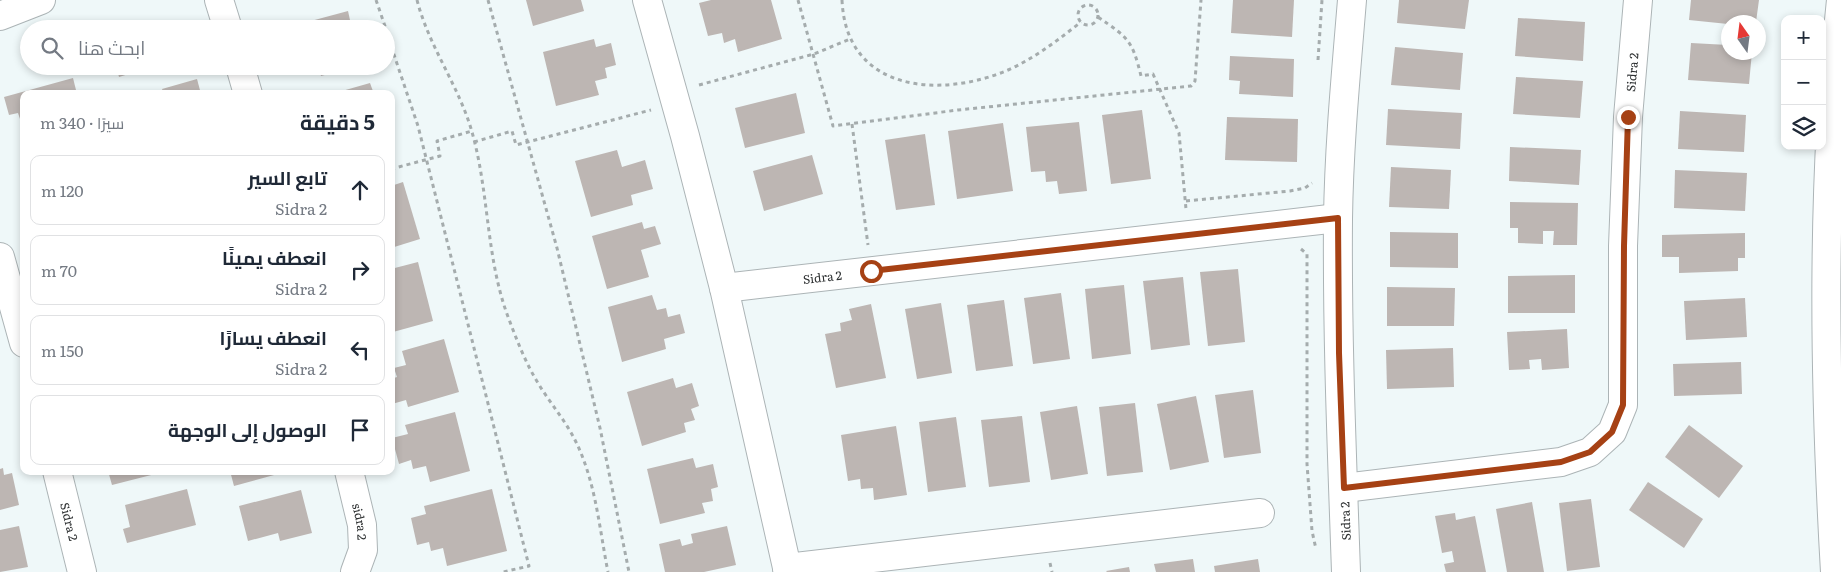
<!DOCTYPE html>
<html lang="ar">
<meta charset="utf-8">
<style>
:root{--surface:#fff;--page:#f2f2f3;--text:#1f2937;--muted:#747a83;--line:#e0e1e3}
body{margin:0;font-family:Literata,Cairo,serif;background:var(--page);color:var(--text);direction:rtl}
.controls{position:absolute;right:15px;top:15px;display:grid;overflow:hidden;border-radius:10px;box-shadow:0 2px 8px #0003}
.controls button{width:45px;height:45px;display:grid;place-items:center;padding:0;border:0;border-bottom:1px solid var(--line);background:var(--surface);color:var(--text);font:25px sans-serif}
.compass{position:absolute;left:1721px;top:15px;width:45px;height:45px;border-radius:50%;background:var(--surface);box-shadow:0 2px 8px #0003;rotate:346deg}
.stop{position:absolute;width:15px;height:15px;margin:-11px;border:4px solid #a64114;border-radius:50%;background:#fff}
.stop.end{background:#a64114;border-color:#fff;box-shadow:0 1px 5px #0008}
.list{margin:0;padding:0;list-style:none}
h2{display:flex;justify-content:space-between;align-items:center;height:65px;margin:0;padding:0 20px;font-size:21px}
h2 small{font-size:16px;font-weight:400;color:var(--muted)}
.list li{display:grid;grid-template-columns:32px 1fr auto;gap:15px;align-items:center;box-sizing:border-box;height:70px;margin:0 10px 10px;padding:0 10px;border:1px solid var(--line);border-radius:10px}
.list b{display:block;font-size:19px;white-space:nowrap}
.list p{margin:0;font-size:16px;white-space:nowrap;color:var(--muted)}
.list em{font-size:16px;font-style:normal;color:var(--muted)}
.icon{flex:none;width:28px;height:28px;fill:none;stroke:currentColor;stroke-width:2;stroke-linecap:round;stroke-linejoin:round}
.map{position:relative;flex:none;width:1841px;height:572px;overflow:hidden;direction:ltr}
.search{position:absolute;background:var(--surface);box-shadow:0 2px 8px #0003;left:20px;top:20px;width:375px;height:55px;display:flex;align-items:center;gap:12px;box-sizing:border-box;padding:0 18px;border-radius:28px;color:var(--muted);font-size:19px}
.panel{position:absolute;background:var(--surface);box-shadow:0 2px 8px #0003;left:20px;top:90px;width:375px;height:385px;border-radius:10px;direction:rtl}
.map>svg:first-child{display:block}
</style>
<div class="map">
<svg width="1841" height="572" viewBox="0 0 1841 572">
<rect width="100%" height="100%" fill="#eff8f9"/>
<!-- building -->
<g fill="#bdb6b3">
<polygon points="526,0 581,0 584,11 533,26"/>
<polygon points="711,0 771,0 782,39 738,52 735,39 724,43 722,33 708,36 699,3"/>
<polygon points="1233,0 1294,0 1292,37 1231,33"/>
<polygon points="1399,0 1469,0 1465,29 1397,23"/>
<polygon points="1691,0 1759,0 1756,22 1728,22 1728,24 1689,20"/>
<polygon points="348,11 352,29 297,29 296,25"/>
<polygon points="1518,18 1585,22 1583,61 1515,56"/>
<polygon points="174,20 177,29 149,29 149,28"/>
<polygon points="594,39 596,47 611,43 616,65 605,68 607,78 595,81 599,95 556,106 543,52"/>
<polygon points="1691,43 1728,45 1728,52 1752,52 1749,84 1688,80"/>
<polygon points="1395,47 1463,53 1460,90 1391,85"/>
<polygon points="1230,56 1294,59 1293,97 1239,94 1240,81 1229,80"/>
<polygon points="116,66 151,66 151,67 119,77"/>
<polygon points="318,66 354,66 354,67 321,76"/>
<polygon points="1516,77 1583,81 1580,118 1513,114"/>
<polygon points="73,78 77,94 24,94 24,131 18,113 9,115 4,97"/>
<polygon points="197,79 201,94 164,94 162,89"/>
<polygon points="370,83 374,94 335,94 335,93"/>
<polygon points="796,93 805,133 745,148 735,108"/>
<polygon points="1388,109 1462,113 1460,149 1386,145"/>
<polygon points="1142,110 1151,179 1111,184 1102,115"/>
<polygon points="1680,111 1746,115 1744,152 1678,149"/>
<polygon points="1227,117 1298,119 1297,162 1225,160"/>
<polygon points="1079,122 1087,191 1059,194 1057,181 1046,182 1045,171 1031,172 1026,127"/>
<polygon points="1003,123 1013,191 957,199 948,131"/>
<polygon points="925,134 935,205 896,210 885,140"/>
<polygon points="1510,147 1581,150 1579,185 1509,181"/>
<polygon points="617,150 622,167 645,160 653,189 631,195 633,205 591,217 575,161"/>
<polygon points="812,155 823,194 764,211 753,171"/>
<polygon points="1391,167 1451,170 1449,209 1389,207"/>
<polygon points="1675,170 1747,173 1745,211 1674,208"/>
<polygon points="403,182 420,239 391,248 391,186"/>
<polygon points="1510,202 1578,203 1577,245 1553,245 1554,231 1543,231 1543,244 1518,243 1518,228 1510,228"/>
<polygon points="642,222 644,229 655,226 661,244 641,250 649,277 607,289 592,236"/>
<polygon points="1390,232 1458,233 1458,268 1390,267"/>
<polygon points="1745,233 1745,258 1738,258 1738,271 1679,273 1679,257 1662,257 1662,235"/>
<polygon points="418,262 433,321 393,332 391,326 391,269"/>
<polygon points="1238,269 1245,342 1208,346 1200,272"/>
<polygon points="1575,275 1575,313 1508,313 1508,276"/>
<polygon points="1183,277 1190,345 1151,350 1143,281"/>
<polygon points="1124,285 1131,354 1092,359 1085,289"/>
<polygon points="1387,287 1455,288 1454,326 1387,326"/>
<polygon points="1061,293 1070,359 1033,364 1024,298"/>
<polygon points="652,295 657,310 666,308 668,317 680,314 685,333 664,339 666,349 622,362 608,307"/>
<polygon points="1745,298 1747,337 1686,340 1684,301"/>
<polygon points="1004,300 1013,366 976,371 967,305"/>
<polygon points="941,303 952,373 917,379 905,309"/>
<polygon points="871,304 886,378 836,388 825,334 841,331 840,323 852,320 849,309"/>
<polygon points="1567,329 1569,368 1542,370 1541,359 1529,360 1530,369 1509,370 1507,332"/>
<polygon points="444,339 459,392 408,407 406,400 392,404 391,379 397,377 394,368 406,365 402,351"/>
<polygon points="1453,348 1454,387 1387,389 1386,350"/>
<polygon points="1741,362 1742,394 1674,396 1673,364"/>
<polygon points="673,378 676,388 692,383 699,406 691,409 695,420 684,423 686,432 642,446 627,392"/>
<polygon points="1253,390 1261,453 1224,458 1215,395"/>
<polygon points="1196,396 1209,462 1170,470 1157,404"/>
<polygon points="1135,403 1143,472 1107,476 1099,407"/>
<polygon points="1077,406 1088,474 1051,480 1040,412"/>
<polygon points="455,412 470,471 430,482 426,466 413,469 411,460 399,464 392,438 408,434 405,425"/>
<polygon points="1022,416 1030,482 989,487 981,420"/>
<polygon points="956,417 966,487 928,492 919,422"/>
<polygon points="1689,425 1743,466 1719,498 1665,457"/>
<polygon points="896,426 907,495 874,500 873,488 861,489 860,479 848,481 841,435"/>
<polygon points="693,458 696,468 713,464 718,487 711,489 713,501 702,503 705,513 660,524 647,469"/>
<polygon points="3,468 4,475 12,473 19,505 0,510 0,469"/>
<polygon points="108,471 163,471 163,472 112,485"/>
<polygon points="230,471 285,471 285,472 234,486"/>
<polygon points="1648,482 1703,519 1684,548 1629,510"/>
<polygon points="187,489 196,525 127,543 123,529 130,527 125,505"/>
<polygon points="492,489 507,551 447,566 443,548 431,551 429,542 417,545 411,518 426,514 424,506"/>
<polygon points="301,490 312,533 280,541 278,533 248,541 239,506"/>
<polygon points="1591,499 1600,567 1567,571 1559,503"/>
<polygon points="1532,502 1544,572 1507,572 1496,509"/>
<polygon points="1455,513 1456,520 1475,516 1486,572 1446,572 1444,564 1454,562 1452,551 1442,553 1435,516"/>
<polygon points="19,526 28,567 0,572 0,530"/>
<polygon points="727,526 736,565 704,572 665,572 659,544 680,539 682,546 693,543 691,534"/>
<polygon points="1193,559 1195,572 1156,572 1154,564"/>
<polygon points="1258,559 1260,572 1215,572 1214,566"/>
<polygon points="1129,567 1130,572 1107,572 1106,571"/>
</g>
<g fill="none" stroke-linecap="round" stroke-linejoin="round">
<!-- minor casing -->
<g stroke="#acb4b6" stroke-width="30">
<g id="minor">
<polyline points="219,0 228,29"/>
<polyline points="647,0 685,136 724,288 788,572"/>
<polyline points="0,16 41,0"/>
<polyline points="240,66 248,94"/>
<polyline points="0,257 24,343"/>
<path id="s1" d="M 724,288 L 1338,218"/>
<path id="s2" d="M 57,471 L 82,572"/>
<path id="s3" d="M 349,471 L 362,525 L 363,550 L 355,572"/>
<path id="s4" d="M 1344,488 L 1561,462 L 1590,452 L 1612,432 L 1623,405 L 1623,246 L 1628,117 L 1638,0"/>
<polyline points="787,568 1260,513"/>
<path d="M 1346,572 C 1342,455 1337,337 1338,219 C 1339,146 1346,73 1352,0"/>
<path d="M 1835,572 C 1824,381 1821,190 1841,0"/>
</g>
</g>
<!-- path -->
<g stroke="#a5acad" stroke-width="3" stroke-dasharray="4 4" stroke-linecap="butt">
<polyline points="376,0 386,29"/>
<path d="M 417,0 C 429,47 459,86 472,132 C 489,192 486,256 507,314 C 516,338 525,362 538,383 C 550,403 565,420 575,440 C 596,482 599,527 608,572"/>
<polyline points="488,0 557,248 600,428 629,572"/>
<polyline points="798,0 833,126 958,110 1191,86 1195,81 1201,0"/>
<path d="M 842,0 C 846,92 940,99 1008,70 C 1035,58 1058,40 1081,22"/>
<circle cx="1088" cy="15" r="10"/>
<path d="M 1098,17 C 1128,38 1132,39 1141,76 L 1153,74 L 1179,133 L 1186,209"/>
<polyline points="386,31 418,126 529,566 503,572"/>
<polyline points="1318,60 1322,0"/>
<polyline points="699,85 814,54 850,39"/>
<polyline points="852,124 868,245"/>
<polyline points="474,142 512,131 516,145 651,110"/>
<polyline points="391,169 440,156 437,141 472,131"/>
<polyline points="1186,201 1290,191 1305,188 1312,183"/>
<polyline points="1301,249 1307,254 1307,464 1312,531 1316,549"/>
<polyline points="1050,563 1052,572"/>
</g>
<!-- minor -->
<use href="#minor" stroke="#fff" stroke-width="28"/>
</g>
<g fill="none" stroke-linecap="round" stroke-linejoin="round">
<!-- route -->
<polyline stroke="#a64114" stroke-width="6" points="871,271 1338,218 1339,353 1344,488 1561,462 1590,452 1612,432 1623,405 1624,246 1628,117"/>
</g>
<g text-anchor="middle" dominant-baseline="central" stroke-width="5" stroke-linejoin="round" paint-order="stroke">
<!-- street labels -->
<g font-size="12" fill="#2e3132" stroke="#fff">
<text stroke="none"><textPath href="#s4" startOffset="641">Sidra 2</textPath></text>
<text stroke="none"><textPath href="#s1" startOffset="99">Sidra 2</textPath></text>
<text transform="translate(1345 521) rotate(-92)">Sidra 2</text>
<text stroke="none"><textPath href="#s2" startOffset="52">Sidra 2</textPath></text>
<text stroke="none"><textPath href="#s3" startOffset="52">sidra 2</textPath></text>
</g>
</g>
</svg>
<div class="controls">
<button>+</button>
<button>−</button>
<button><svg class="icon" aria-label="layers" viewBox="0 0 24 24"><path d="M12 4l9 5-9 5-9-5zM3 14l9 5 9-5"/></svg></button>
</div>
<svg class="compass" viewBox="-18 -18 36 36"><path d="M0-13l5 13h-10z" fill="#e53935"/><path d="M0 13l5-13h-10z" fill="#747a83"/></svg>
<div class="stop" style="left:871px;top:271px"></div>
<div class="stop end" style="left:1628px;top:117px"></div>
<div class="search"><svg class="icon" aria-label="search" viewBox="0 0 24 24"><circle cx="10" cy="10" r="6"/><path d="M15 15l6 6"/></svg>ابحث هنا</div>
<section class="panel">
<h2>5 دقيقة<small>سيرًا · 340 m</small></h2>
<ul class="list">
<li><svg class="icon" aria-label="ahead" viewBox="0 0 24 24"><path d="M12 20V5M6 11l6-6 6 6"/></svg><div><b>تابع السير</b><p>Sidra 2</p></div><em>120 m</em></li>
<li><svg class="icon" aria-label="right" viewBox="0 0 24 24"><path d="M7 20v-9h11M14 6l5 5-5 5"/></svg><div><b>انعطف يمينًا</b><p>Sidra 2</p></div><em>70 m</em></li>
<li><svg class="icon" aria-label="left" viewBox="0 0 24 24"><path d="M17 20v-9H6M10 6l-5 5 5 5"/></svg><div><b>انعطف يسارًا</b><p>Sidra 2</p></div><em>150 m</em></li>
<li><svg class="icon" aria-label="arrive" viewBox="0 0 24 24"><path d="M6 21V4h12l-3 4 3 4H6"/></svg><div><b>الوصول إلى الوجهة</b></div></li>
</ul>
</section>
</div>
